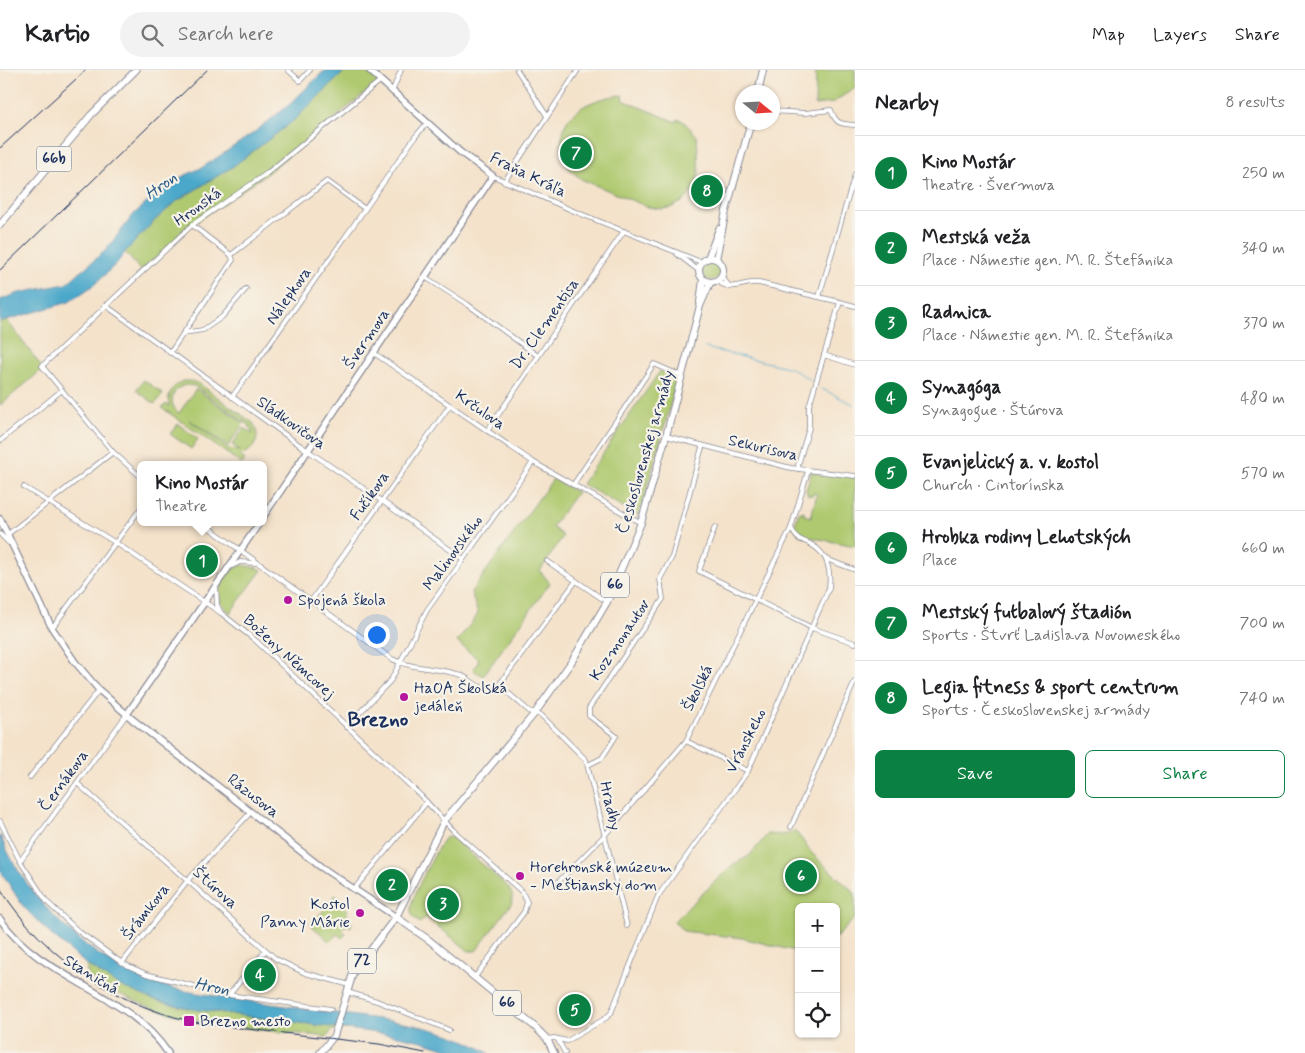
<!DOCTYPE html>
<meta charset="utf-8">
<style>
:root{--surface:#fff;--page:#f2f2f2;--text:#202124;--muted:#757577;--line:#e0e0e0;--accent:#0b8043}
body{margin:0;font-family:Mynerve,sans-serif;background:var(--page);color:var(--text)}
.controls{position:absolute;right:15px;bottom:15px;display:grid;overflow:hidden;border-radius:8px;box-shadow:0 1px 4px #0004}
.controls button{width:45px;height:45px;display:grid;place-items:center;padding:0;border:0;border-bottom:1px solid var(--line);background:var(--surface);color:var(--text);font:25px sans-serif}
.compass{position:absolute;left:735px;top:15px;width:45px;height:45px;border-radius:50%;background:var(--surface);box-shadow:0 1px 4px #0004;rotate:108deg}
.you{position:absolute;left:376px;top:564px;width:18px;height:18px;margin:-12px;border:4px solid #fff;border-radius:50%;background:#1a73e8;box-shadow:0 0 0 8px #1a73e833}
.badge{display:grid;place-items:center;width:32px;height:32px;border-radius:50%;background:var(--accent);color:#fff;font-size:16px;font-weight:700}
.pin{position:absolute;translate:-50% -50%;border:2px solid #fff;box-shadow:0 1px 5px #0006}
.popup{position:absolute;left:137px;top:391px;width:130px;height:65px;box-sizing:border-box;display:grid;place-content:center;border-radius:8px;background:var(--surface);filter:drop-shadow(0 1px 4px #0005);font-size:16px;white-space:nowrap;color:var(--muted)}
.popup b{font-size:19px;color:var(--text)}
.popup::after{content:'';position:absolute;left:50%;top:100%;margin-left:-10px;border:10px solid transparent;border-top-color:var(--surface)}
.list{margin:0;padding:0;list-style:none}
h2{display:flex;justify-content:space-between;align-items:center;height:65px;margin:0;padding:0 20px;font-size:21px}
h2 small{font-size:16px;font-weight:400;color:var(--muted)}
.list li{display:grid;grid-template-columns:32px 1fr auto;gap:15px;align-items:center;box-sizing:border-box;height:75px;padding:0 20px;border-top:1px solid var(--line)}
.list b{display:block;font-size:19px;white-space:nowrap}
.list p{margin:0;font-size:16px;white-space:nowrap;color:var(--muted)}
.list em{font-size:16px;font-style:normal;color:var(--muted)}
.actions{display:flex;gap:10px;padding:15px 20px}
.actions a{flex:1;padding:11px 0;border:1px solid var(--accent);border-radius:8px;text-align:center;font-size:18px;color:var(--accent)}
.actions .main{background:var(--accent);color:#fff}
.icon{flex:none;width:28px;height:28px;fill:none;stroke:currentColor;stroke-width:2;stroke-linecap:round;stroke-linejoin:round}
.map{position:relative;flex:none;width:855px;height:983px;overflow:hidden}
header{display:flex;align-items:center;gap:30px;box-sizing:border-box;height:70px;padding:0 25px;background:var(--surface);border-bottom:1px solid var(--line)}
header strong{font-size:24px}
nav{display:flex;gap:28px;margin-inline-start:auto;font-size:18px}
.search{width:350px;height:45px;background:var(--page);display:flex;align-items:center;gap:12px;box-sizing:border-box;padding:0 18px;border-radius:28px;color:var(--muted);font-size:19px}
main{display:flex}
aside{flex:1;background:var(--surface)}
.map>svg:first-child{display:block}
</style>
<header>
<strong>Kartio</strong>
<div class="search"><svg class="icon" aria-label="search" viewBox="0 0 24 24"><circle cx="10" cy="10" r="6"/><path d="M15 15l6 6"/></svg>Search here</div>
<nav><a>Map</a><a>Layers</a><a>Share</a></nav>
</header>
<main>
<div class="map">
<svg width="855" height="983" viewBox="0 0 855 983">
<rect width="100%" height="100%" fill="#f7f3e8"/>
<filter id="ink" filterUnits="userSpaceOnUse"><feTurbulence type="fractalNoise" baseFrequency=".02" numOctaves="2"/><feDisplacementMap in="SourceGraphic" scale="10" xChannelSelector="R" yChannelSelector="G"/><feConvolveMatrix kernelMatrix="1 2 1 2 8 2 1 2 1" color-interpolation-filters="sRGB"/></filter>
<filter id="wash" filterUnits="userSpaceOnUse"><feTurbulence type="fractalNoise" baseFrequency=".0096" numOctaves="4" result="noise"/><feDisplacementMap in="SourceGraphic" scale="20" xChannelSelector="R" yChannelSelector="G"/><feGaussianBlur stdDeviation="1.12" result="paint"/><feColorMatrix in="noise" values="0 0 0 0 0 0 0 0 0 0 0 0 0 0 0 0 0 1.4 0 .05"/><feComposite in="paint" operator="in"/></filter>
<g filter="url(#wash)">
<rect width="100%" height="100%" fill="#f4e2ca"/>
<!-- green -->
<g fill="#afc96f" stroke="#657c66" fill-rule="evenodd">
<polygon points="346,0 369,0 380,11 266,104 192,155 141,201 125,182 155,150 177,131 232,97 292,52"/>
<polygon points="816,0 855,0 855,18 832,33 815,35"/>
<path d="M 621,25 L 624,27 L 623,30 L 676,52 L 678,49 L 683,51 L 697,66 L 699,102 L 695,118 L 684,131 L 670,138 L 661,139 L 648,137 L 583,110 C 577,106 570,101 567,94 C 559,80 560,58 571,46 C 583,33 604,27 621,25 Z"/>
<circle cx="711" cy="201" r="9"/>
<polygon points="6,249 43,299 0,335 0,252"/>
<polygon points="660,301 678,308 639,446 582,414"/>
<polygon points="144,310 163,324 155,334 136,320"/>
<path d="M 183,311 L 191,311 L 198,313 L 253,353 C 262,367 255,382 239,385 L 245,390 L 242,394 L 162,338 L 166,334 L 169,336 C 167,324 172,316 183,311 ZM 186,315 L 195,316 L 249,355 L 253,364 L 244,358 L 232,375 L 241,381 L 229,379 L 189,350 L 228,376 L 244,353 L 196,319 L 179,343 C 167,334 172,318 186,315 Z"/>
<polygon points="178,354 198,369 191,379 170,364"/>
<polygon points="812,401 855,407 855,476 799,465 794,457 799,443 804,441 804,445 811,447 817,424 814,423 813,425 808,425 806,420"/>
<polygon points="553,409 577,422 552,457 563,466 540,501 550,513 483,606 473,600 479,590 457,572 478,544 471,522"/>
<path d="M 243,495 L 258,498 L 262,500 L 230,543 L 220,532 C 218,514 224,500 243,495 Z"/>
<path d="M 794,761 C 801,766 805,775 811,782 C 825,797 840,809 855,823 L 855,848 L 836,868 L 836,837 L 799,837 L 799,882 L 742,868 L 683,861 L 674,851 L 725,802 L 736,793 L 749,786 L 768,764 L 783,765 Z"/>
<path d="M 447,767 L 453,768 L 508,817 L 512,824 L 512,833 L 476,881 L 469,881 L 426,847 L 420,853 C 414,849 410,844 411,837 C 412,825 435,784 442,771 Z"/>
<polygon points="335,825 347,834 344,837 348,840 346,843 348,844 346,847 352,852 351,857 347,855 342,860 346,864 342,868 337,864 330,872 310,854 325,839"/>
<path d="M 87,895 L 119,915 L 154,930 L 192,939 L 349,959 L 332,960 L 327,967 C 263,959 195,957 135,931 C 118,924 103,915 87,906 Z"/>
</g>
<!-- water -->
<g fill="#4ca8ca" stroke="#346c94">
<polygon points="325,0 346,0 292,52 232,97 177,131 155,150 125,182 117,193 94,215 69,232 0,252 0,230 19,223 66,214 106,180 134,144 171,112 203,97 252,64 290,34"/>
<path d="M 0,765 C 26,829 91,893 158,914 C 183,922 209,925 236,929 C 276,935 316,940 356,946 C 402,952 448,958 489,983 L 460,983 L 422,971 L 393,965 L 192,939 L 154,930 L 118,915 L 87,895 L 48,862 L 22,835 L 0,800 Z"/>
</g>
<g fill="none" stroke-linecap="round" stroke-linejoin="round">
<!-- stream -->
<g stroke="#4ca8ca" stroke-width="1">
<polyline points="705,278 791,298 812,311"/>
<polyline points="822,319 855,335"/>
</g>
</g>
</g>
<g filter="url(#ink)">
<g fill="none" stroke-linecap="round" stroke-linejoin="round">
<!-- street casing -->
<g stroke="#888894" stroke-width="5.5">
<g id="street">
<polyline points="288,0 300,11 310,0"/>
<polyline points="517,0 547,46"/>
<polyline points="392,22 401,0"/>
<path d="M 772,41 L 805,43 L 831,40 C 836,54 840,54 855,55"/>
<polyline points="493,106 576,142 701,192"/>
<polyline points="504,112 578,0"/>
<polyline points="192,155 231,185"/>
<polyline points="677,184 698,200"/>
<polyline points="231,185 327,111 365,139"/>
<polyline points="721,206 730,217"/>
<polyline points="425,207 467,234 538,286"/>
<path d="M 717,211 C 734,223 741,211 759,213 L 840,232 L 824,285"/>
<polyline points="819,227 855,104"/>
<polyline points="840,232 855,236"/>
<polyline points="105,235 301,376 382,431 463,489"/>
<polyline points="183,263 203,260 222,247 246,219"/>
<polyline points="170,283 233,190 231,185"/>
<polyline points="374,283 533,392 641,453"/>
<polyline points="232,327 365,139 415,67 427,53"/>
<polyline points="487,361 624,161"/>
<polyline points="666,366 791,398 855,406"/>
<polyline points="0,371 62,320"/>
<polyline points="799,399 798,395 809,358 809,336 824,285 855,295"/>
<polyline points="141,407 113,382 42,296 192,155 266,104 380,11"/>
<polyline points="573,415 654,294 682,306"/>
<polyline points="24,417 116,473 221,543 255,570 421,726 453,760 522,822 527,832 524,842 475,907"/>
<path d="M 201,452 L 392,589 C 414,600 438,597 461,605 C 468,608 473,614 481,617 C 488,620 493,620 499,615 L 576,511"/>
<polyline points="715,457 699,501 812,558 855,573"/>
<polyline points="0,464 9,473"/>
<polyline points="8,464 113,382"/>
<polyline points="826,489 855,500"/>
<polyline points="547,491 607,532"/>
<polyline points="230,497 240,492 255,493"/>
<polyline points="216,516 217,535 221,543"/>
<polyline points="311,531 450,335"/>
<polyline points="52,558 141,438"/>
<polyline points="499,615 529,641 541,645 586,690 627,856"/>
<polyline points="346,657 391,610 427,540 533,392"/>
<polyline points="686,671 748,701"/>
<polyline points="588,695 602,688 616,666 589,646 589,638 663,529 660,509 672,487 702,377"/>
<polyline points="30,707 99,620"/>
<polyline points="77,713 276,889 305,903 350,915"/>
<polyline points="0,751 20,791 47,832 78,861 122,893 146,904 229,925 331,939"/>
<polyline points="791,757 855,611"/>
<polyline points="20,791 127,644"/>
<polyline points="557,813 605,765 686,671 791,458 808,401"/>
<polyline points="354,819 427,732"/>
<polyline points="122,893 188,810 251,742"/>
<polyline points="347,922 377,931 449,960"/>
<polyline points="229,925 266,880"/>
<path d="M 547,969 L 554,968 L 567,971 L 606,948 L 611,943 L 658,826 L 748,701 L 829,518 C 831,502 828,484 812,475 C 808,472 802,471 798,468 C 795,466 793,461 791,458"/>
<polyline points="558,970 565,983"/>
</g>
</g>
<!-- secondary casing -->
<g stroke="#888894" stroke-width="8">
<g id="secondary">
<polyline points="263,447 493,106 460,82 369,0"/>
<polyline points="0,449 52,558 75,592 99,620 132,649 321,797 396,847"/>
<polyline points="127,644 260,452"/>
<path d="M 0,849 C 42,910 128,922 168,983"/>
</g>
</g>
<!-- primary casing -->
<g stroke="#888894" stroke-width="8">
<g id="primary">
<polyline points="758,22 763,0"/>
<polyline points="0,155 91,45 136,0"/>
<circle cx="711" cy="200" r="12"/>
<polyline points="708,188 719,159"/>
<polyline points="716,189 726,141 751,52"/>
<polyline points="700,232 703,210"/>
<polyline points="396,847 429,870 535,957 547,969 554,983"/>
<polyline points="320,983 334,966 353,903 396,847 444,751 535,643 572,591 607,532 641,453 666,366 700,236 710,213"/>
</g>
</g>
<!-- street -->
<use href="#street" stroke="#fff" stroke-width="4"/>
<!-- secondary -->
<use href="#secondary" stroke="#fff" stroke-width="5.5"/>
<!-- primary -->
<use href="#primary" stroke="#fff" stroke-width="6"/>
<!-- rail -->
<g stroke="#1b2f5e" stroke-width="1">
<polyline points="0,78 86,0"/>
<polyline points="0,200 207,0"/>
<path d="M 0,818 C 45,890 121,939 205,954 L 379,974 L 425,983"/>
</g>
</g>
</g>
<!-- markers -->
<g fill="#b5179e" stroke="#f7f3e8" stroke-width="2">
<circle cx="288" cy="530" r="5"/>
<circle cx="404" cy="627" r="5"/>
<circle cx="520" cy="806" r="5"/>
<circle cx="360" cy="843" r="5"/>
<rect x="183" y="945" width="12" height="12" rx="2.5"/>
</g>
<g text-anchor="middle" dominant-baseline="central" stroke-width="4.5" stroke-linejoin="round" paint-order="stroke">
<!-- shield labels -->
<g fill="#f7f3e8" stroke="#5d6a87" stroke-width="1">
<rect x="36.5" y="76.5" width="35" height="25" rx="4"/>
<rect x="601" y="502.5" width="28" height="25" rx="4"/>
<rect x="348" y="878.5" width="28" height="25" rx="4"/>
<rect x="493" y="920.5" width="28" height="25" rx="4"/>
</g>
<g font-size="15" font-weight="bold" fill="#1b2f5e">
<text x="54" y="89">66b</text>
<text x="615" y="515">66</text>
<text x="362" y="891">72</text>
<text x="507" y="933">66</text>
</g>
<!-- street labels -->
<g font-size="16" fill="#1b2f5e" stroke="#f7f3e8">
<text transform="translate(528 105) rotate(26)">Fraňa Kráľa</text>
<text transform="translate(198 137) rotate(-36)">Hronská</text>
<text transform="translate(289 226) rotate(-55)">Nálepkova</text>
<text transform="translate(545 254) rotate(-55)">Dr. Clementisa</text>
<text transform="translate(367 269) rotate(-56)">Švermova</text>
<text transform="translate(480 340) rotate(35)">Krčulova</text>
<text transform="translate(291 353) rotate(35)">Sládkovičova</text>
<text transform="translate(763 378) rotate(13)">Sekurisova</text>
<text transform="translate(646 382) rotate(-74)">Československej armády</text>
<text transform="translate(370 426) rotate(-55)">Fučíkova</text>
<text transform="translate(453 483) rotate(-54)">Malinovského</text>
<text transform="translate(620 570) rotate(-56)">Kozmonautov</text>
<text transform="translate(289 587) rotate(42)">Boženy Němcovej</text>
<text transform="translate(698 618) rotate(-64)">Školská</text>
<text transform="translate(746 671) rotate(-63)">Vránskeho</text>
<text transform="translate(64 711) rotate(-54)">Černákova</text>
<text transform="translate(253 726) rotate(38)">Rázusova</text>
<text transform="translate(610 736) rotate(77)">Hradby</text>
<text transform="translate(215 818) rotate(42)">Štúrova</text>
<text transform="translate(146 842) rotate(-52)">Šrámkova</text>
<text transform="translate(91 905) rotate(31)">Staničná</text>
</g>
<!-- poi labels -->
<g font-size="16" fill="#1b2f5e" stroke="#f7f3e8" text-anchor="start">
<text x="298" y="530">Spojená škola</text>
<text x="414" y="618">HaOA Školská<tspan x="414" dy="18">jedáleň</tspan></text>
<text x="530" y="797">Horehronské múzeum<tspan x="530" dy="18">- Meštiansky dom</tspan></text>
<text x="350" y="834" text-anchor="end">Kostol<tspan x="350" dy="18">Panny Márie</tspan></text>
<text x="200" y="951">Brezno mesto</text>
</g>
<!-- water labels -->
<g font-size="18" font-style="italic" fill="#2c5984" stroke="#f7f3e8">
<text transform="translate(161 116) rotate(-36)">Hron</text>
<text transform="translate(212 917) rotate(10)">Hron</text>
</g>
<!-- district labels -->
<g font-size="21" font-weight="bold" fill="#1b2f5e" stroke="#f7f3e8">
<text x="378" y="650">Brezno</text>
</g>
</g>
</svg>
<div class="controls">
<button>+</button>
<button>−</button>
<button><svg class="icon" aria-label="locate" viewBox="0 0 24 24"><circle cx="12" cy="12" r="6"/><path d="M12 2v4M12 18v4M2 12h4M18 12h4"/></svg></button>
</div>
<svg class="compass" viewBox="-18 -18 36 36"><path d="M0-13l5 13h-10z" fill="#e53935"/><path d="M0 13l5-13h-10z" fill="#757577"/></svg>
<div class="you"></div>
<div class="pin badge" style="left:202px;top:491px">1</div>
<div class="popup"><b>Kino Mostár</b>Theatre</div>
<div class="pin badge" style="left:392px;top:815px">2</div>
<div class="pin badge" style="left:443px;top:834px">3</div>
<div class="pin badge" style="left:260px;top:905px">4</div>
<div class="pin badge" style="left:575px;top:940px">5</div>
<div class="pin badge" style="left:801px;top:806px">6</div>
<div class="pin badge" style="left:576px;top:83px">7</div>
<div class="pin badge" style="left:707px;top:121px">8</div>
</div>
<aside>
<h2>Nearby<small>8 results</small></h2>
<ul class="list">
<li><span class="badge">1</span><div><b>Kino Mostár</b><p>Theatre · Švermova</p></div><em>250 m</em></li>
<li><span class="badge">2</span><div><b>Mestská veža</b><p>Place · Námestie gen. M. R. Štefánika</p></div><em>340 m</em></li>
<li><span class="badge">3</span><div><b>Radnica</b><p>Place · Námestie gen. M. R. Štefánika</p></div><em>370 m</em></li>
<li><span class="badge">4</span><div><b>Synagóga</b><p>Synagogue · Štúrova</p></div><em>480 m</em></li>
<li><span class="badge">5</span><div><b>Evanjelický a. v. kostol</b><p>Church · Cintorínska</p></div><em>570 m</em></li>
<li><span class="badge">6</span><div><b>Hrobka rodiny Lehotských</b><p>Place</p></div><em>660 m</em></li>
<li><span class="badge">7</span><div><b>Mestský futbalový štadión</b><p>Sports · Štvrť Ladislava Novomeského</p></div><em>700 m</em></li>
<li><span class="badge">8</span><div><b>Legia fitness &amp; sport centrum</b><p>Sports · Československej armády</p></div><em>740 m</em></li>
</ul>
<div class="actions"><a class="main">Save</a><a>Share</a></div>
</aside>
</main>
